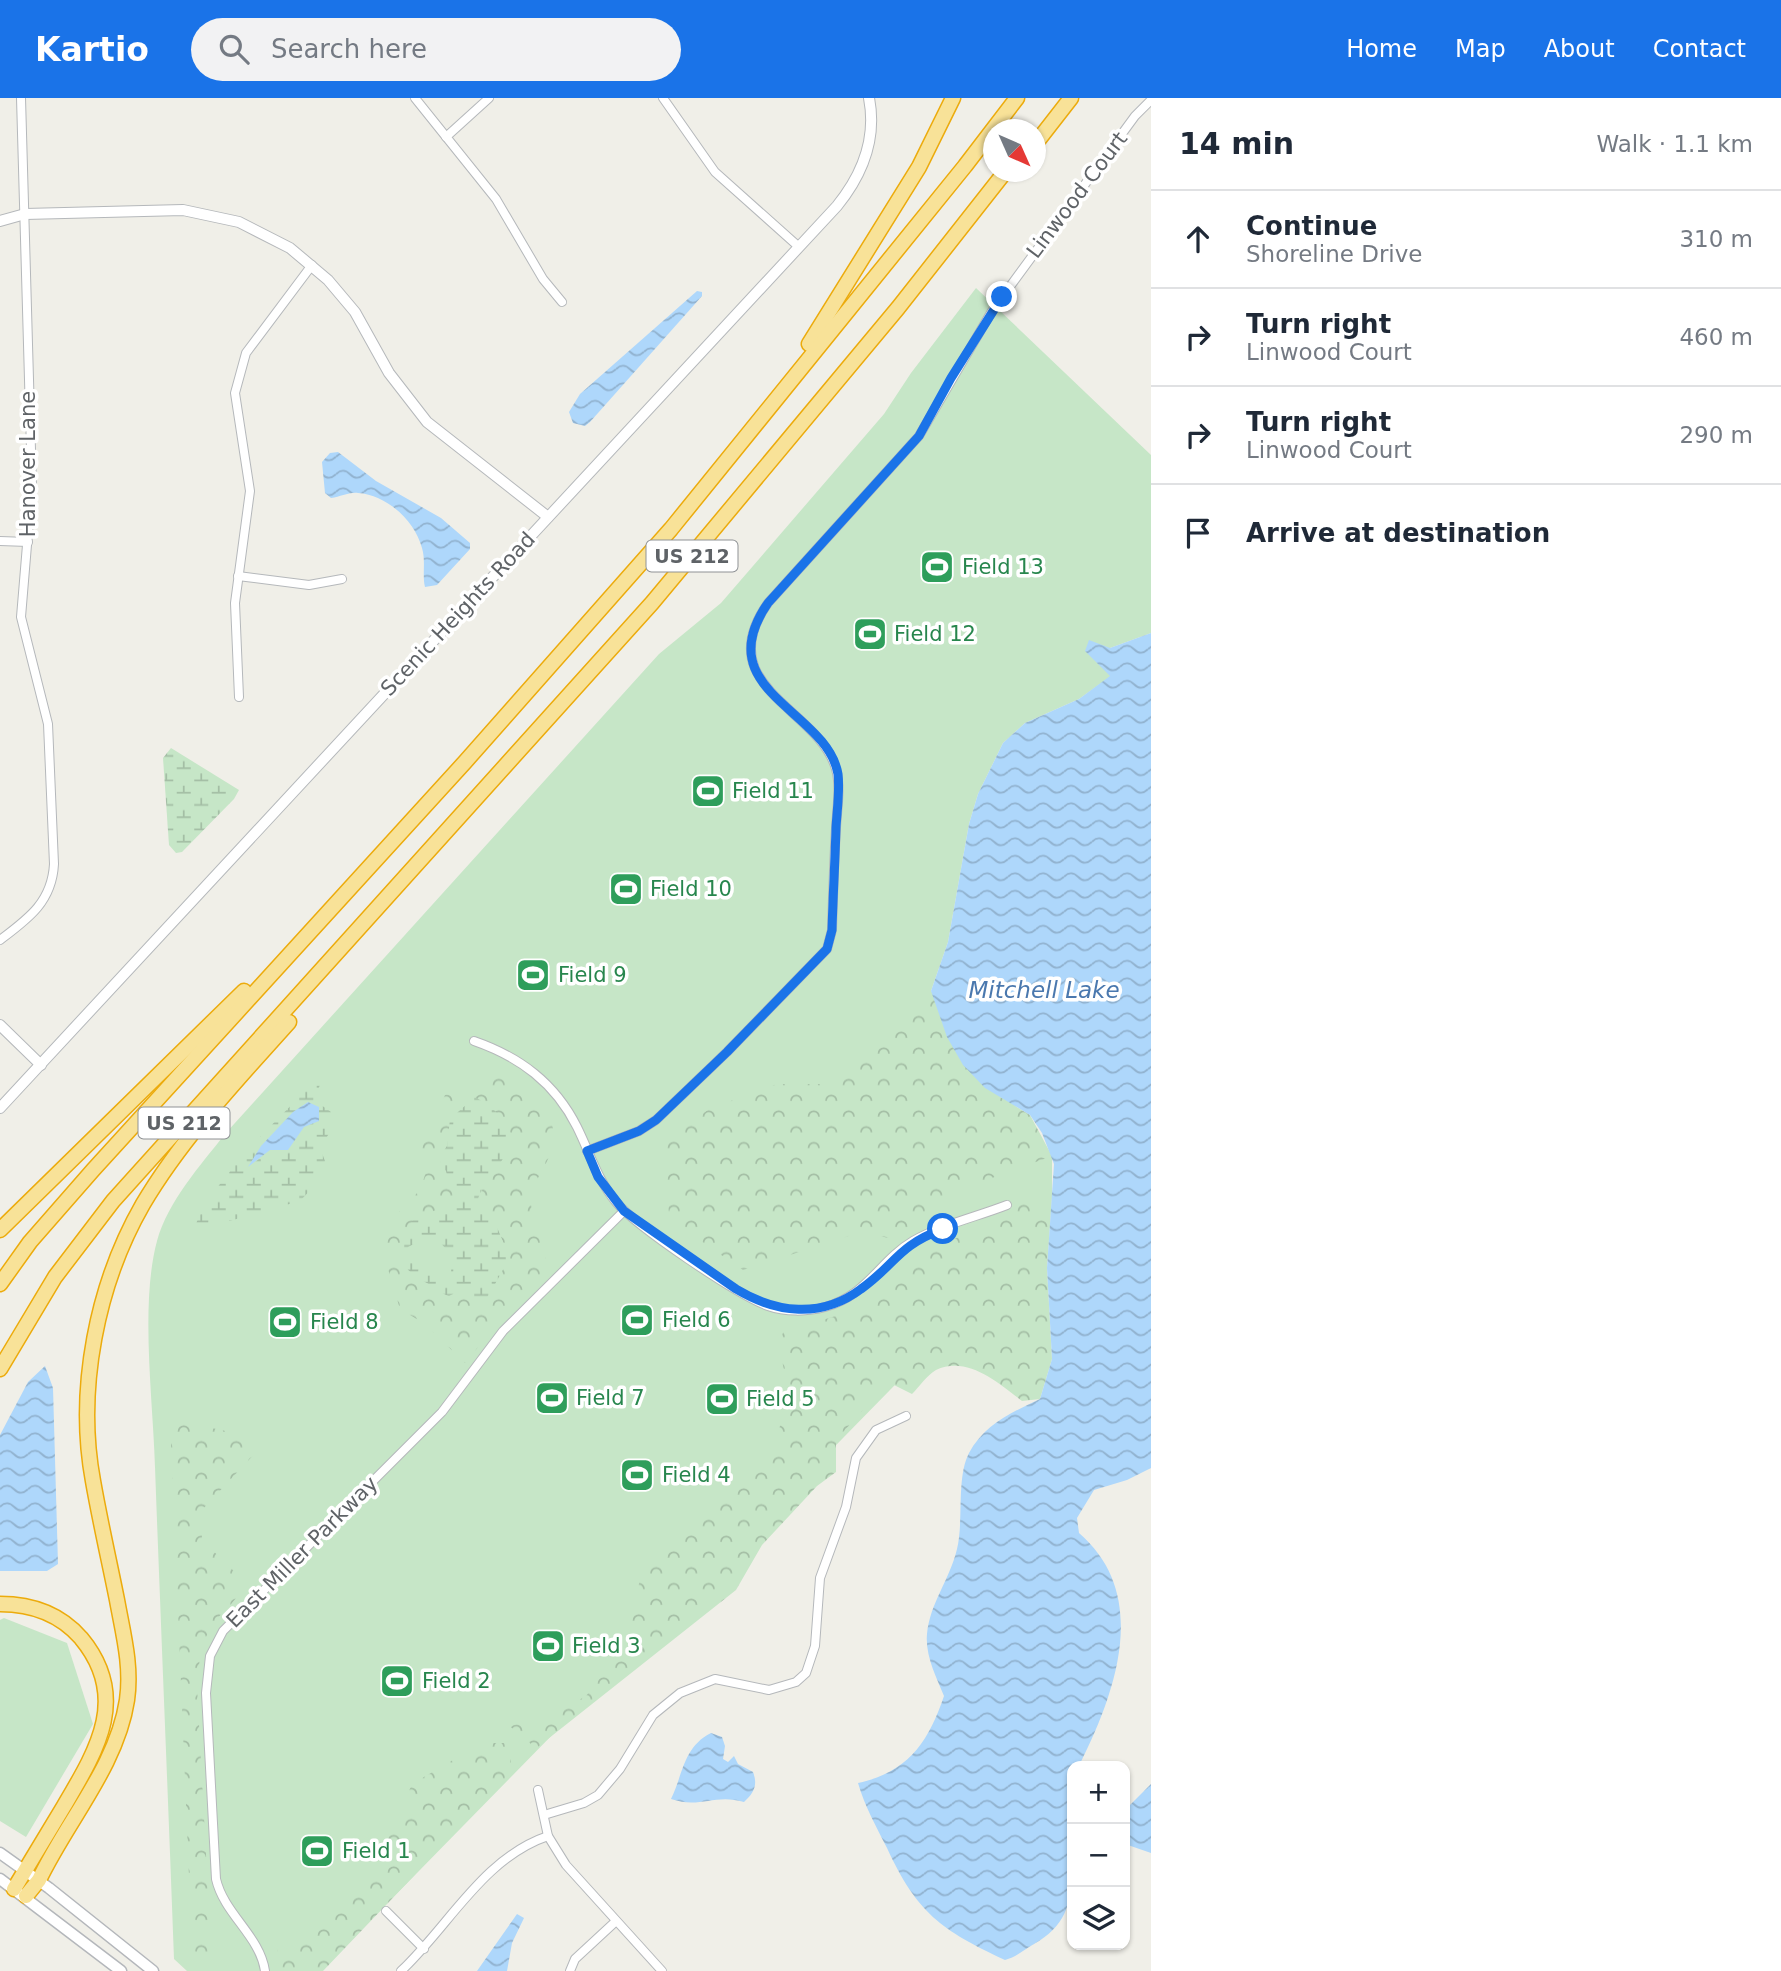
<!DOCTYPE html>
<meta charset="utf-8">
<style>
:root{--surface:#fff;--page:#f2f2f3;--text:#1f2937;--muted:#747a83;--line:#e0e1e3;--accent:#1a73e8}
body{margin:0;font-family:"DejaVu Sans",sans-serif;background:var(--page);color:var(--text)}
.controls{position:absolute;right:21px;bottom:21px;display:grid;overflow:hidden;border-radius:14px;box-shadow:0 2px 5px #0004}
.controls button{width:63px;height:63px;display:grid;place-items:center;padding:0;border:0;border-bottom:2px solid var(--line);background:var(--surface);color:var(--text);font:35px sans-serif}
.compass{position:absolute;left:983px;top:21px;width:63px;height:63px;border-radius:50%;background:var(--surface);box-shadow:0 2px 5px #0004;rotate:135deg}
.stop{position:absolute;width:21px;height:21px;margin:-16px;border:5px solid #1a73e8;border-radius:50%;background:#fff}
.stop.end{background:#1a73e8;border-color:#fff;box-shadow:0 2px 7px #0008}
.list{margin:0;padding:0;list-style:none}
h2{display:flex;justify-content:space-between;align-items:center;height:91px;margin:0;padding:0 28px;font-size:30px}
h2 small{font-size:23px;font-weight:400;color:var(--muted)}
.list li{display:grid;grid-template-columns:46px 1fr auto;gap:21px;align-items:center;box-sizing:border-box;height:98px;padding:0 28px;border-top:2px solid var(--line)}
.list b{display:block;font-size:26px;white-space:nowrap}
.list p{margin:0;font-size:23px;white-space:nowrap;color:var(--muted)}
.list em{font-size:23px;font-style:normal;color:var(--muted)}
.icon{flex:none;width:38px;height:38px;fill:none;stroke:currentColor;stroke-width:2;stroke-linecap:round;stroke-linejoin:round}
.map{position:relative;flex:none;width:1151px;height:1873px;overflow:hidden}
header{display:flex;align-items:center;gap:42px;box-sizing:border-box;height:98px;padding:0 35px;background:var(--accent);color:#fff}
header strong{font-size:33px}
nav{display:flex;gap:38px;margin-inline-start:auto;font-size:24px}
.search{width:490px;height:63px;background:var(--page);display:flex;align-items:center;gap:18px;box-sizing:border-box;padding:0 24px;border-radius:38px;color:var(--muted);font-size:26px}
main{display:flex}
aside{flex:1;background:var(--surface)}
.map>svg:first-child{display:block}
</style>
<header>
<strong>Kartio</strong>
<div class="search"><svg class="icon" aria-label="search" viewBox="0 0 24 24"><circle cx="10" cy="10" r="6"/><path d="M15 15l6 6"/></svg>Search here</div>
<nav><a>Home</a><a>Map</a><a>About</a><a>Contact</a></nav>
</header>
<main>
<div class="map">
<svg width="1151" height="1873" viewBox="0 0 1151 1873">
<defs>
<pattern id="forest-crowns" width="20" height="18" patternUnits="userSpaceOnUse" patternTransform="scale(1.75)"><rect width="20" height="18" fill="#c6e6c7"/><path d="M2 6a3 3 0 1 1 6 0M12 15a3 3 0 1 1 6 0" fill="none" stroke="#a4bea5"/></pattern>
<pattern id="wetland-marsh" width="20" height="14" patternUnits="userSpaceOnUse" patternTransform="scale(1.75)"><rect width="20" height="14" fill="#c6e6c7"/><path d="M1 5h8M5 5V1M11 12h8M15 12V8" fill="none" stroke="#a4bea5"/></pattern>
<pattern id="water-waves" width="16" height="10" patternUnits="userSpaceOnUse" patternTransform="scale(1.75)"><rect width="16" height="10" fill="#aed7fb"/><path d="M0 5q4-4 8 0t8 0" fill="none" stroke="#91b2cf"/></pattern>
</defs>
<rect width="100%" height="100%" fill="#f0efe8"/>
<!-- green -->
<g fill="#c6e6c7">
<path d="M 976,190 L 1151,357 L 1151,535 L 1110,550 L 1086,553 L 1111,578 L 1079,601 L 1025,625 L 1003,645 L 978,696 L 969,726 L 948,844 L 931,893 L 1052,1058 L 1052,1099 L 1029,1150 L 321,1873 L 187,1873 L 174,1861 C 168,1697 161,1533 155,1369 C 153,1302 140,1206 157,1143 C 168,1103 200,1068 225,1036 L 659,556 L 721,505 L 884,316 L 911,275 Z"/>
<polygon points="4,1520 67,1545 93,1626 26,1739 0,1723 0,1522"/>
</g>
<!-- forest -->
<g fill="url(#forest-crowns)" fill-rule="evenodd">
<polygon points="934,901 947,939 985,990 1030,1017 1052,1058 926,1104 930,1125 898,1142 861,1134 743,1172 669,1121 666,1044 709,1011 777,986 835,986"/>
<path d="M 490,973 C 527,984 565,1012 550,1056 C 544,1073 530,1087 531,1106 C 532,1124 551,1158 544,1172 C 535,1195 512,1210 496,1228 C 485,1240 475,1253 465,1265 L 425,1226 L 400,1211 L 380,1144 L 397,1116 L 420,1092 L 425,1077 L 420,1054 L 445,997 C 465,993 477,988 490,973 ZM 487,1006 C 494,1013 505,1022 509,1031 C 522,1059 471,1085 478,1114 C 502,1122 497,1140 510,1157 L 489,1197 L 476,1204 C 468,1194 459,1192 448,1198 C 435,1194 425,1184 411,1179 L 401,1159 L 423,1117 L 455,1105 L 456,1089 L 449,1085 L 446,1073 L 440,1066 C 441,1054 448,1046 448,1032 Z"/>
<path d="M 1052,1099 L 1047,1170 L 1052,1261 L 1040,1301 L 1022,1303 C 999,1285 967,1257 936,1272 C 927,1277 919,1289 912,1296 L 888,1284 L 836,1342 L 836,1374 L 817,1388 L 762,1447 L 736,1492 L 534,1652 L 527,1640 L 509,1628 L 547,1620 L 586,1598 L 614,1562 L 630,1532 L 643,1465 C 712,1411 818,1352 777,1248 L 788,1224 L 816,1224 L 842,1216 L 869,1200 L 919,1151 L 987,1131 L 1011,1116 L 1024,1102 Z"/>
<path d="M 170,1321 L 249,1338 L 260,1350 L 201,1413 L 202,1442 L 244,1483 C 239,1503 225,1510 213,1526 C 200,1546 199,1566 197,1589 L 212,1868 L 192,1851 Z"/>
<polygon points="482,1645 509,1645 512,1675 323,1873 282,1873 277,1851 339,1812 377,1766 412,1686"/>
</g>
<!-- wetland -->
<g fill="url(#wetland-marsh)" fill-rule="evenodd">
<polygon points="171,650 239,692 234,701 182,754 176,755 169,747 163,660"/>
<path d="M 325,974 L 316,997 L 321,1007 L 334,1016 L 333,1029 L 320,1050 L 325,1063 L 315,1087 L 300,1103 L 215,1127 L 194,1139 C 191,1101 296,1003 325,974 ZM 308,1004 L 319,1022 L 304,1029 L 288,1052 L 270,1052 L 249,1069 C 267,1044 282,1020 308,1004 Z"/>
<path d="M 475,999 C 557,1046 468,1076 478,1114 C 502,1122 497,1140 511,1157 L 489,1197 L 480,1206 C 468,1199 464,1189 449,1198 C 439,1195 434,1188 425,1184 C 396,1170 394,1147 413,1122 L 455,1105 L 456,1089 L 449,1085 L 446,1073 L 440,1066 L 441,1057 L 447,1048 L 450,1021 ZM 425,1140 L 439,1143 L 452,1158 L 451,1175 L 443,1188 L 439,1182 L 442,1176 L 434,1172 L 421,1173 L 419,1168 L 403,1158 L 408,1149 Z"/>
</g>
<!-- water -->
<g fill="url(#water-waves)">
<polygon points="697,193 702,194 702,198 590,324 585,328 573,325 569,314 580,296"/>
<path d="M 338,354 L 376,383 L 441,420 L 470,445 L 470,451 L 437,487 L 425,489 C 422,477 426,463 422,450 C 415,423 387,397 358,395 C 348,394 341,399 331,400 L 325,395 L 322,364 L 330,355 Z"/>
<path d="M 1151,535 L 1151,1370 L 1127,1382 L 1094,1392 L 1077,1420 L 1079,1435 C 1151,1497 1116,1594 1079,1668 L 1072,1668 L 1072,1715 L 1068,1724 C 1070,1774 1084,1818 1034,1846 C 1023,1852 1017,1859 1005,1862 C 941,1832 917,1815 887,1750 C 876,1728 865,1709 858,1685 C 908,1674 928,1645 944,1598 C 936,1579 925,1557 927,1536 C 930,1505 950,1481 957,1451 C 964,1423 956,1380 969,1355 C 984,1327 1012,1314 1040,1301 L 1052,1261 L 1047,1170 L 1054,1066 L 1042,1035 L 1030,1017 L 985,990 L 963,967 L 947,939 L 931,893 L 948,844 L 969,726 L 978,696 L 1003,645 L 1025,625 L 1079,601 L 1110,578 L 1085,553 L 1089,542 L 1110,550 Z"/>
<polygon points="308,1004 319,1009 319,1023 304,1029 288,1052 270,1052 248,1069 261,1048 293,1014"/>
<polygon points="45,1268 53,1290 58,1466 47,1473 0,1473 0,1337 28,1284"/>
<path d="M 711,1635 L 722,1639 L 725,1648 L 723,1661 L 728,1664 L 734,1658 L 738,1666 L 753,1674 C 758,1687 754,1695 744,1704 C 715,1695 700,1711 671,1701 C 683,1677 683,1649 711,1635 Z"/>
<polygon points="1151,1686 1151,1755 1125,1746 1125,1712"/>
<polygon points="517,1816 524,1820 512,1845 507,1873 477,1873"/>
</g>
<g fill="none" stroke-linecap="round" stroke-linejoin="round">
<!-- minor casing -->
<g stroke="#b5b8bb" stroke-width="10">
<g id="minor">
<polyline points="415,0 496,101 543,181 562,204"/>
<polyline points="663,0 715,74 799,149"/>
<polyline points="446,39 489,0"/>
<polyline points="0,443 28,444"/>
<polyline points="238,478 309,487 342,481"/>
<polyline points="239,599 235,505 250,393 235,295 246,255 312,167"/>
<path d="M 0,842 C 28,821 52,804 54,766 L 48,626 L 21,519 L 32,387 L 21,0"/>
<path d="M 474,943 C 520,959 555,985 577,1029 C 590,1055 597,1081 616,1104 C 637,1129 736,1196 768,1208 C 785,1214 807,1214 825,1209 C 868,1197 879,1163 913,1143 C 941,1127 976,1119 1007,1107"/>
<path d="M 587,1053 L 639,1033 L 656,1022 L 727,954 L 827,851 L 832,832 C 833,798 834,764 836,730 C 837,711 841,689 836,671 C 819,610 709,589 768,505 L 919,338 L 992,213 L 1135,18 L 1151,2"/>
<polyline points="538,1692 548,1738 566,1767 662,1873"/>
<polyline points="544,1717 584,1705 598,1697 620,1671 653,1617 680,1595 715,1581 769,1592 796,1584 806,1575 815,1548 820,1480 846,1409 856,1360 876,1332 906,1318"/>
<polyline points="386,1813 424,1851"/>
<path d="M 265,1873 C 260,1838 224,1816 216,1781 L 206,1595 L 210,1558 L 223,1533 L 442,1314 L 503,1233 L 624,1113"/>
<path d="M 401,1873 C 449,1828 483,1760 548,1738"/>
<polyline points="570,1873 575,1861 615,1824"/>
</g>
</g>
<!-- tertiary casing -->
<g stroke="#b5b8bb" stroke-width="12">
<g id="tertiary">
<polyline points="0,123 25,116 183,112 239,124 290,150 328,182 355,214 389,275 427,324 548,419"/>
<polyline points="0,927 41,967"/>
<path d="M 0,1010 L 837,108 C 863,76 877,41 869,0"/>
</g>
</g>
<!-- secondary casing -->
<g stroke="#b4b7bb" stroke-width="13">
<g id="secondary">
<polyline points="0,1755 49,1790 153,1873"/>
<polyline points="0,1781 121,1873"/>
</g>
</g>
<!-- motorway casing -->
<g stroke="#ecab0c" stroke-width="17">
<g id="motorway">
<polyline points="1036,45 1071,0"/>
<polyline points="809,246 919,69 953,0"/>
<polyline points="0,1132 244,893"/>
<polyline points="0,1186 30,1144 93,1072 465,664 671,431 965,68 1017,0"/>
<polyline points="0,1271 55,1179 113,1103 652,505 898,210 1005,74"/>
<path d="M 0,1506 C 31,1506 60,1516 81,1540 C 130,1599 97,1652 64,1708 C 48,1735 31,1763 14,1791"/>
<path d="M 26,1798 L 39,1782 C 67,1723 117,1668 127,1602 C 132,1568 123,1535 117,1502 C 109,1462 100,1423 93,1383 C 76,1291 97,1186 143,1106 C 182,1040 238,981 289,924"/>
</g>
</g>
<!-- minor -->
<use href="#minor" stroke="#fff" stroke-width="8"/>
<!-- tertiary -->
<use href="#tertiary" stroke="#fff" stroke-width="10"/>
<!-- secondary -->
<use href="#secondary" stroke="#fff" stroke-width="10"/>
<!-- motorway -->
<use href="#motorway" stroke="#f8e298" stroke-width="14"/>
</g>
<g fill="none" stroke-linecap="round" stroke-linejoin="round">
<!-- route -->
<path stroke="#1a73e8" stroke-width="9" d="M 943,1131 C 897,1148 896,1166 861,1191 C 821,1221 776,1215 736,1191 L 624,1113 L 598,1079 L 587,1053 L 639,1033 L 656,1022 L 727,954 L 827,851 L 832,832 C 833,798 835,764 836,730 C 837,712 840,693 838,676 C 827,612 707,593 768,505 L 919,338 L 951,280 L 1002,199"/>
</g>
<!-- icons -->
<defs>
<g id="stadium-square" transform="scale(1.75)"><rect x="-9" y="-9" width="18" height="18" rx="4" fill="#2e9e5b" stroke="#fff"/><path d="M0-5a6.5 5 0 1 0 0 10a6.5 5 0 1 0 0-10ZM-3.5-1.8h7v3.6h-7Z" fill="#fff"/></g>
</defs>
<g fill-rule="evenodd">
<use href="#stadium-square" x="937" y="469"/>
<use href="#stadium-square" x="870" y="536"/>
<use href="#stadium-square" x="708" y="693"/>
<use href="#stadium-square" x="626" y="791"/>
<use href="#stadium-square" x="533" y="877"/>
<use href="#stadium-square" x="637" y="1222"/>
<use href="#stadium-square" x="285" y="1224"/>
<use href="#stadium-square" x="552" y="1300"/>
<use href="#stadium-square" x="722" y="1301"/>
<use href="#stadium-square" x="637" y="1377"/>
<use href="#stadium-square" x="548" y="1548"/>
<use href="#stadium-square" x="397" y="1583"/>
<use href="#stadium-square" x="317" y="1753"/>
</g>
<g text-anchor="middle" dominant-baseline="central" stroke-width="7" stroke-linejoin="round" paint-order="stroke">
<!-- shield labels -->
<g fill="#fff" stroke="#8f9295" stroke-width="2">
<rect x="646.5" y="442.5" width="91" height="31" rx="5"/>
<rect x="138.5" y="1009.5" width="91" height="31" rx="5"/>
</g>
<g font-size="19" font-weight="bold" fill="#5f6367">
<text x="692" y="458">US 212</text>
<text x="184" y="1025">US 212</text>
</g>
<!-- street labels -->
<g font-size="21" fill="#5f6367" stroke="#fff">
<text transform="translate(1077 97) rotate(-53)">Linwood Court</text>
<text transform="translate(28 366) rotate(-90)">Hanover Lane</text>
<text transform="translate(458 516) rotate(-47)">Scenic Heights Road</text>
<text transform="translate(302 1454) rotate(-45)">East Miller Parkway</text>
</g>
<!-- leisure labels -->
<g font-size="21" fill="#27864d" stroke="#fff" text-anchor="start">
<text x="962" y="469">Field 13</text>
<text x="894" y="536">Field 12</text>
<text x="732" y="693">Field 11</text>
<text x="650" y="791">Field 10</text>
<text x="558" y="877">Field 9</text>
<text x="662" y="1222">Field 6</text>
<text x="310" y="1224">Field 8</text>
<text x="576" y="1300">Field 7</text>
<text x="746" y="1301">Field 5</text>
<text x="662" y="1377">Field 4</text>
<text x="572" y="1548">Field 3</text>
<text x="422" y="1583">Field 2</text>
<text x="342" y="1753">Field 1</text>
</g>
<!-- water labels -->
<g font-size="23" font-style="italic" fill="#4a78ae" stroke="#fff">
<text x="1044" y="892">Mitchell Lake</text>
</g>
</g>
</svg>
<div class="controls">
<button>+</button>
<button>−</button>
<button><svg class="icon" aria-label="layers" viewBox="0 0 24 24"><path d="M12 4l9 5-9 5-9-5zM3 14l9 5 9-5"/></svg></button>
</div>
<svg class="compass" viewBox="-18 -18 36 36"><path d="M0-13l5 13h-10z" fill="#e53935"/><path d="M0 13l5-13h-10z" fill="#747a83"/></svg>
<div class="stop" style="left:943px;top:1131px"></div>
<div class="stop end" style="left:1002px;top:199px"></div>
</div>
<aside>
<h2>14 min<small>Walk · 1.1 km</small></h2>
<ul class="list">
<li><svg class="icon" aria-label="ahead" viewBox="0 0 24 24"><path d="M12 20V5M6 11l6-6 6 6"/></svg><div><b>Continue</b><p>Shoreline Drive</p></div><em>310 m</em></li>
<li><svg class="icon" aria-label="right" viewBox="0 0 24 24"><path d="M7 20v-9h11M14 6l5 5-5 5"/></svg><div><b>Turn right</b><p>Linwood Court</p></div><em>460 m</em></li>
<li><svg class="icon" aria-label="right" viewBox="0 0 24 24"><path d="M7 20v-9h11M14 6l5 5-5 5"/></svg><div><b>Turn right</b><p>Linwood Court</p></div><em>290 m</em></li>
<li><svg class="icon" aria-label="arrive" viewBox="0 0 24 24"><path d="M6 21V4h12l-3 4 3 4H6"/></svg><div><b>Arrive at destination</b></div></li>
</ul>
</aside>
</main>
